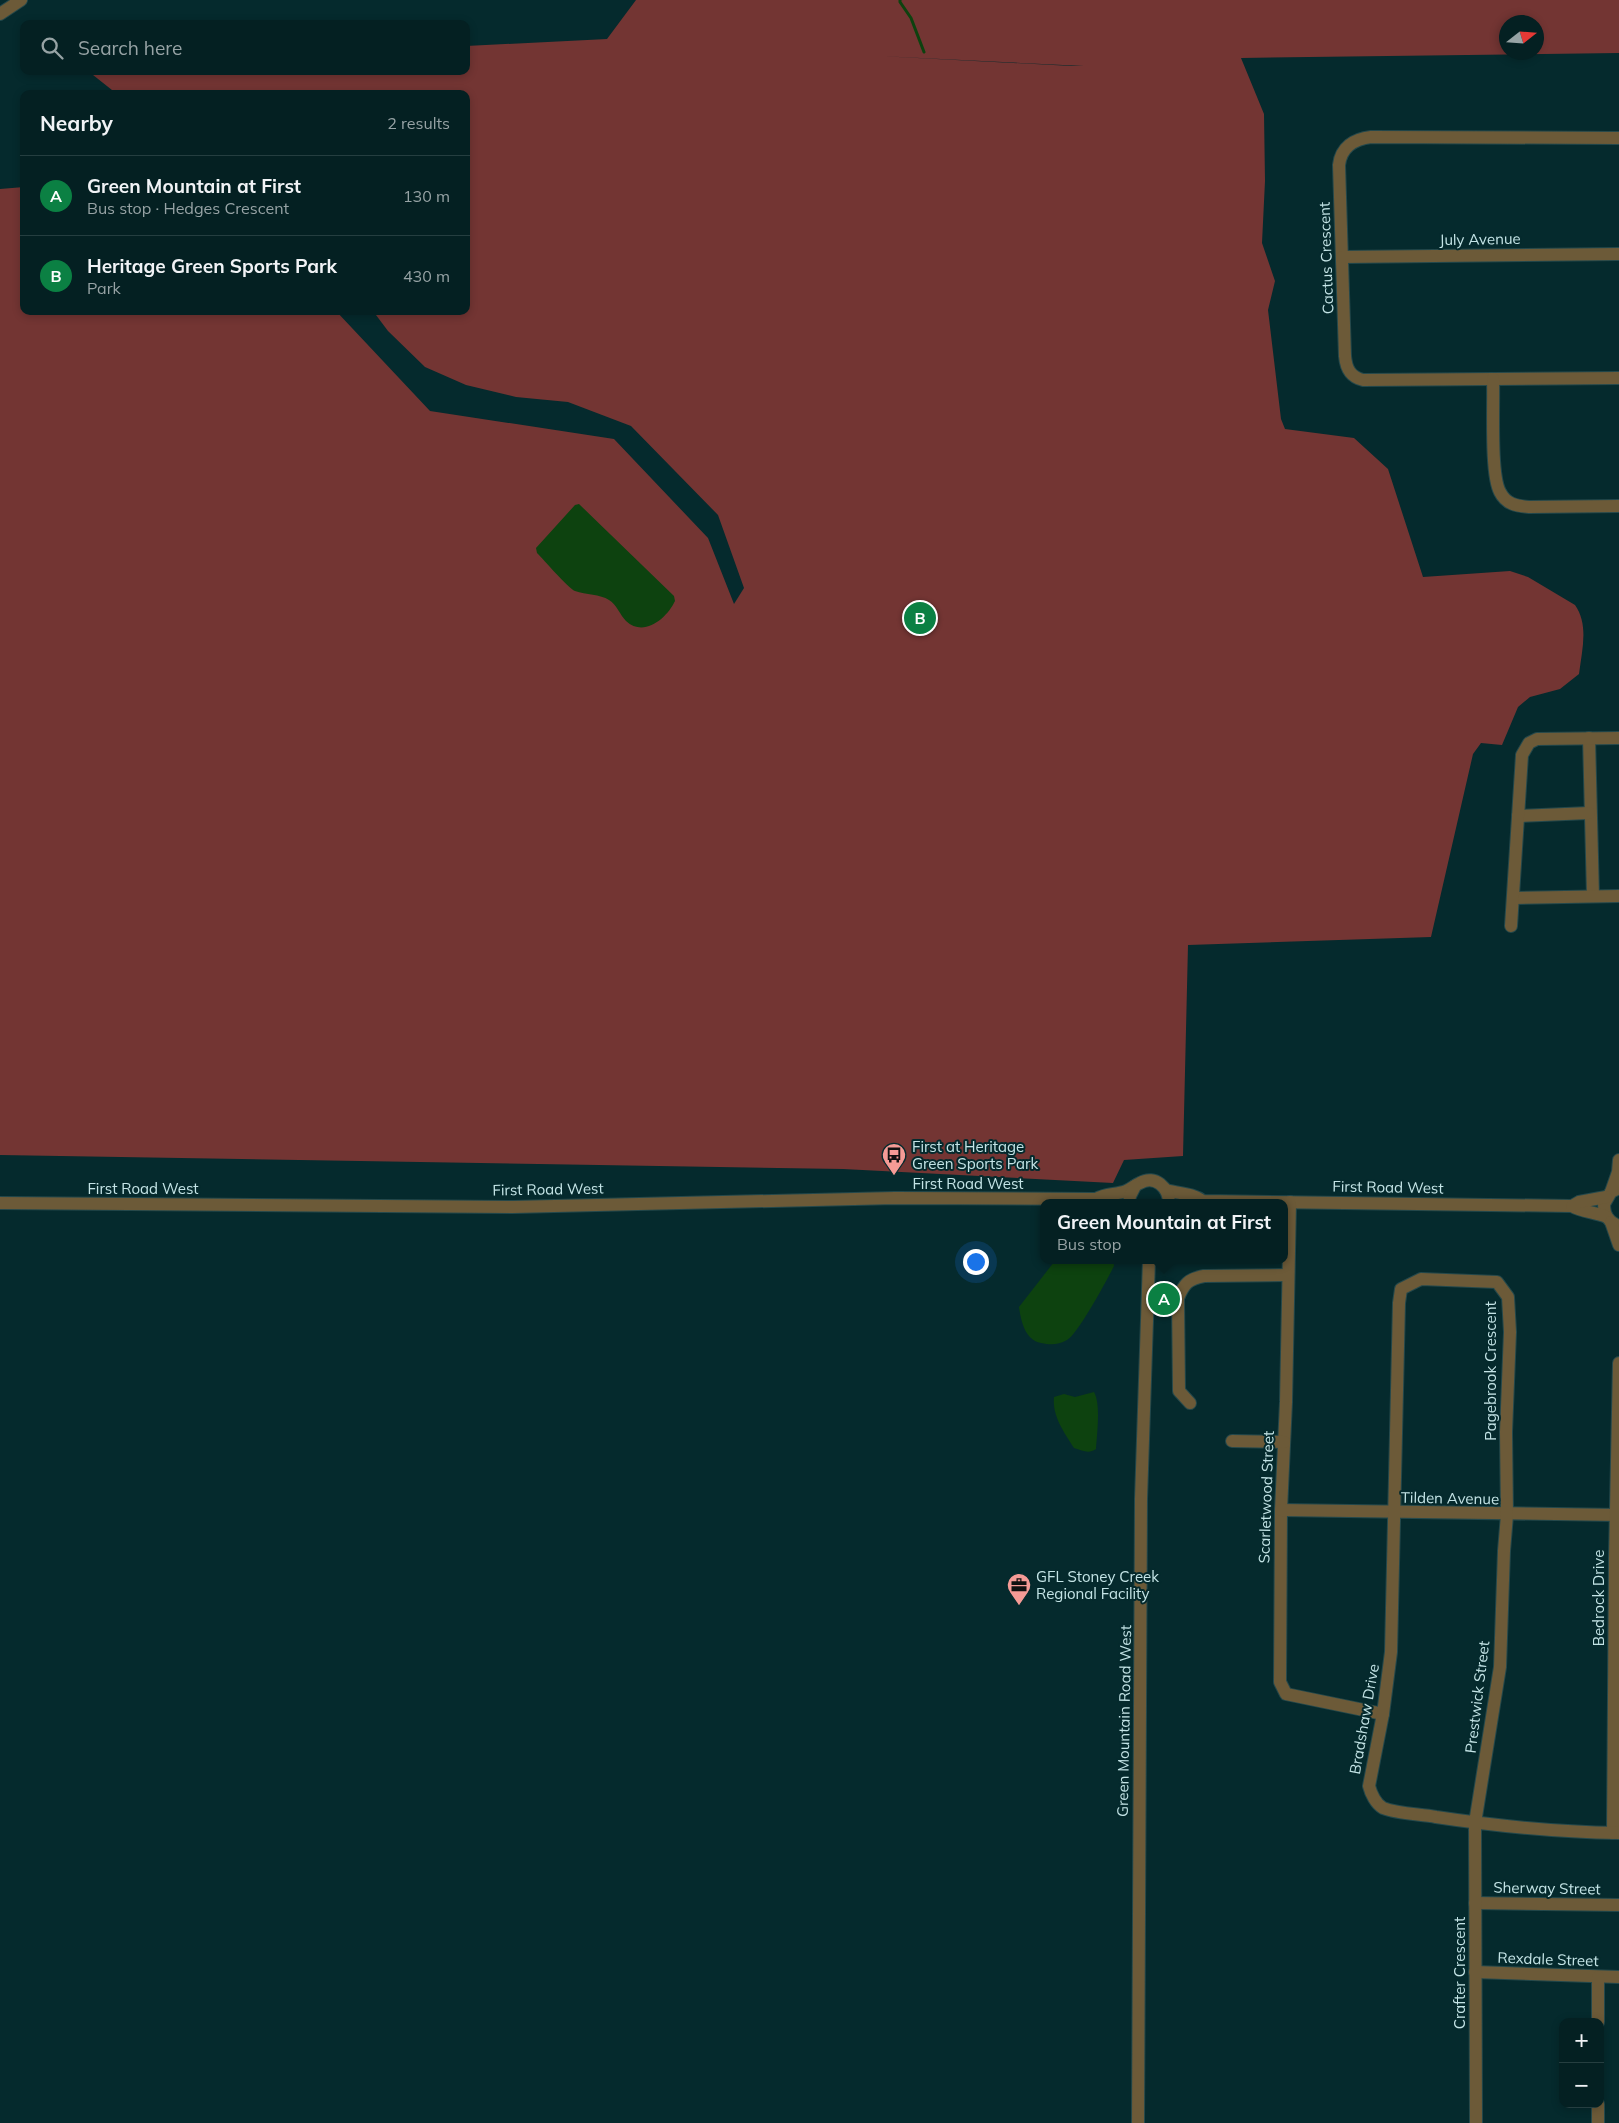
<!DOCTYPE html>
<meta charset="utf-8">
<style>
:root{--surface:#042022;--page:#122d2f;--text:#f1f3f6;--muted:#97a3a5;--line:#253e40;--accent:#0b8043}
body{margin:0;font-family:Mulish,sans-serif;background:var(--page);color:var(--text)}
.controls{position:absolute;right:15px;bottom:15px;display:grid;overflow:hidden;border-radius:10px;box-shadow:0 2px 8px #0003}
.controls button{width:45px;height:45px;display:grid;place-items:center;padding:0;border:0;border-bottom:1px solid var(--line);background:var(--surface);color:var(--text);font:25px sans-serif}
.compass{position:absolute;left:1499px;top:15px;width:45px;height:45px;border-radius:50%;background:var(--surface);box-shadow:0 2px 8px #0003;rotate:73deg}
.you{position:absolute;left:975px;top:1261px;width:18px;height:18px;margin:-12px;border:4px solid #fff;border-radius:50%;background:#1a73e8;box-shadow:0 0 0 8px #1a73e833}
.badge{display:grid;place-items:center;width:32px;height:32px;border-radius:50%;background:var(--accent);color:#fff;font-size:16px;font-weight:700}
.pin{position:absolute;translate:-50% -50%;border:2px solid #fff;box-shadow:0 1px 5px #0006}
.popup{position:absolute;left:1040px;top:1199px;width:248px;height:65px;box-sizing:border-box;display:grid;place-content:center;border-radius:10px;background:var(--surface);filter:drop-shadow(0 1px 4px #0005);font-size:16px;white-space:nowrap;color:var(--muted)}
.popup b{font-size:19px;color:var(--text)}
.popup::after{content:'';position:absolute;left:50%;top:100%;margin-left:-10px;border:10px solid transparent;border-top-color:var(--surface)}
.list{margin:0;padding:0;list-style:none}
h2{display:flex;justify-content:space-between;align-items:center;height:65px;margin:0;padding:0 20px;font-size:21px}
h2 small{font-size:16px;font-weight:400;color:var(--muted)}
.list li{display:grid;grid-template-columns:32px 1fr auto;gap:15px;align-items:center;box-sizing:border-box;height:80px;padding:0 20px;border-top:1px solid var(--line)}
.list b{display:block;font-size:19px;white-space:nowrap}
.list p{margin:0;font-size:16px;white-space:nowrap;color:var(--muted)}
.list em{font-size:16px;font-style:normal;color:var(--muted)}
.icon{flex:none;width:28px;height:28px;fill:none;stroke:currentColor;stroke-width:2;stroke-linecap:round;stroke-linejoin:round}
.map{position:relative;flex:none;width:1619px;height:2123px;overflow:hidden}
.search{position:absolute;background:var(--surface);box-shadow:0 2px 8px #0003;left:20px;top:20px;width:450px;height:55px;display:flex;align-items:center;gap:12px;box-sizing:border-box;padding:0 18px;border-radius:10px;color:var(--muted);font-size:19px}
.panel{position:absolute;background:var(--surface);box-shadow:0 2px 8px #0003;left:20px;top:90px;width:450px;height:225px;border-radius:10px}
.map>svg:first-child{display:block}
</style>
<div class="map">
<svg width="1619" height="2123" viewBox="0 0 1619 2123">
<rect width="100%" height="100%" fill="#052a2d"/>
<!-- green -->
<path fill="#733533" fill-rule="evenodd" d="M 636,0 L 1619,0 L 1619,53 L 1241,58 L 1264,114 L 1265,181 L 1262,243 L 1275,281 L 1268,310 L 1281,419 L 1285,429 L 1354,438 L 1388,469 L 1423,577 L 1510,571 L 1528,577 L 1575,605 C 1589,625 1582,650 1579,674 L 1560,689 L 1530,697 L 1518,707 L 1502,745 L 1481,743 L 1473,754 L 1431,937 L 1188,945 L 1183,1156 L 1124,1160 L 1113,1183 L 843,1169 L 0,1155 L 0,189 L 24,187 L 24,311 L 336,311 L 430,411 L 614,439 L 708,538 L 734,604 L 744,588 L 718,515 L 631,426 L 568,402 L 516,397 L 466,385 L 425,367 L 388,331 L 373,311 L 466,311 L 466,94 L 117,94 L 88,71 L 466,71 L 466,46 L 607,39 ZM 1506,22 L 1536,22 L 1536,52 L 1506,52 ZM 879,56 L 1084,66 L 1072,66 Z"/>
<!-- water -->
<g fill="#0d420f">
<path d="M 579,504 L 674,596 L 675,601 C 667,618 644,638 626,621 C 620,615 617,605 609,600 C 600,594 586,595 575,591 C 568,588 544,560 537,553 L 536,548 L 575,505 Z"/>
<path d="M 1061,1260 L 1113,1260 L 1114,1266 C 1107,1280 1078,1334 1067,1340 C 1058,1345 1051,1345 1041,1343 C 1025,1340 1021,1321 1019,1307 L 1054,1262 Z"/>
<path d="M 1094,1392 C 1101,1404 1097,1434 1096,1449 C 1089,1454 1083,1451 1074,1448 C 1064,1432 1052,1416 1054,1397 L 1064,1394 L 1075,1397 Z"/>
</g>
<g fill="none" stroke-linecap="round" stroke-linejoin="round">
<!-- stream -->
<polyline stroke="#0d420f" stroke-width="3" points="900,0 900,2 911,18 924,52"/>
<!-- minor casing -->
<g stroke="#24484b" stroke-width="14">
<g id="minor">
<polyline points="0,14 21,0"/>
<path d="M 1619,138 L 1371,137 C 1354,139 1341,147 1339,165 L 1345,356 C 1346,368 1350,377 1363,380 L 1619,378"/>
<polyline points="1342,257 1619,254"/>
<path d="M 1493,379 C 1494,403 1490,474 1500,492 C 1506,504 1516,506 1529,507 L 1619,506"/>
<polyline points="1589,738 1593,896"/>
<polyline points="1518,816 1589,813"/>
<polyline points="1513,898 1619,896"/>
<polyline points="1511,926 1522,755 1529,743 1537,739 1619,738"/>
<path d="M 1619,1188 L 1611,1192 L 1604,1204 C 1604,1215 1608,1222 1619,1226"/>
<path d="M 1166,1190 C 1179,1194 1192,1193 1203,1201 L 1572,1206 C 1582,1212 1595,1212 1607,1217"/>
<polyline points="1611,1192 1618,1172 1619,1160"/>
<polyline points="1290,1202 1286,1402 1281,1510 1280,1682 1286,1694 1383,1714"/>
<path d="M 0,1203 L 513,1207 L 895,1198 L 1096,1199 C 1106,1193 1116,1195 1126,1191 C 1131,1189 1135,1185 1140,1183 C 1155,1174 1169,1188 1169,1203"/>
<polyline points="1129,1203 1130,1196 1135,1186"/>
<polyline points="1572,1206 1579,1202 1606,1197"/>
<polyline points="1611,1222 1619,1245"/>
<path d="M 1190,1403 L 1179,1391 L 1178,1298 C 1184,1284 1188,1279 1204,1276 L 1288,1275"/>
<polyline points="1232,1441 1284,1442"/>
<polyline points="1281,1510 1619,1515"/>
<polyline points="1613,1833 1615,1558 1619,1363"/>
<polyline points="1475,1903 1619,1905"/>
<polyline points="1475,1972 1619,1977"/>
<polyline points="1598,2022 1598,1977"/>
<polyline points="1138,2123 1141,1499 1149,1260"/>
<path d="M 1476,2123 L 1475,1823 L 1500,1667 L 1504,1551 L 1507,1515 L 1506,1432 L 1510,1332 L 1508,1297 L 1497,1282 L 1421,1279 L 1401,1289 L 1399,1303 L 1391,1652 L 1383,1714 L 1369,1786 C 1371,1794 1376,1804 1383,1808 C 1398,1814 1420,1814 1436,1817 C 1496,1826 1558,1832 1619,1833"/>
<polyline points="1598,2123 1598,2104"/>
</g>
</g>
<!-- minor -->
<use href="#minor" stroke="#6c5a38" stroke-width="12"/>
</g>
<!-- icons -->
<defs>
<g id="bus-pin" transform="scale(1.25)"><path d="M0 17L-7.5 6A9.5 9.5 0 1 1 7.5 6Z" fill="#f59b96" stroke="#052a2d"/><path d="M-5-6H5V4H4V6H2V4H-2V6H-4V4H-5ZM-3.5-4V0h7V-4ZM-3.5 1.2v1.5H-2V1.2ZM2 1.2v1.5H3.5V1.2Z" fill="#111"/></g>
<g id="office-pin" transform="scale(1.25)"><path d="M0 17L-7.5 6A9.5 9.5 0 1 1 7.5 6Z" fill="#f59b96" stroke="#052a2d"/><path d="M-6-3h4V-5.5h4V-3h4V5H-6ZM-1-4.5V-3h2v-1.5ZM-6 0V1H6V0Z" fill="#111"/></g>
</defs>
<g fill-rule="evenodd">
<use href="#bus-pin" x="894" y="1155"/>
<use href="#office-pin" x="1019" y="1585"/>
</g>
<g text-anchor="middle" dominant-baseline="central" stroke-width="4" stroke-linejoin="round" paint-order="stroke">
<!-- street labels -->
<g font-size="15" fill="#c4e4e6" stroke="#052a2d">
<text transform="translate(1480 239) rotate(-1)">July Avenue</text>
<text transform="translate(1326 258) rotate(-92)">Cactus Crescent</text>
<text x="968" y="1183">First Road West</text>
<text transform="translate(1388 1187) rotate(1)">First Road West</text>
<text x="143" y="1188">First Road West</text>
<text transform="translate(548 1189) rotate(-1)">First Road West</text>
<text transform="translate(1490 1371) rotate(-90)">Pagebrook Crescent</text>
<text transform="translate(1266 1497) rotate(-88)">Scarletwood Street</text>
<text transform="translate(1450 1498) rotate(1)">Tilden Avenue</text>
<text transform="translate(1598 1598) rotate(-90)">Bedrock Drive</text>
<text transform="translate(1477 1697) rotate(-83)">Prestwick Street</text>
<text transform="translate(1364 1719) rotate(-80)">Bradshaw Drive</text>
<text transform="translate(1124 1721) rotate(-89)">Green Mountain Road West</text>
<text transform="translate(1547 1888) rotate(1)">Sherway Street</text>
<text transform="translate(1548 1959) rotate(2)">Rexdale Street</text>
<text transform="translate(1459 1973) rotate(-90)">Crafter Crescent</text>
</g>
<!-- poi labels -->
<g font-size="15" fill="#c4e4e6" stroke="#052a2d" text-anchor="start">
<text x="912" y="1146">First at Heritage<tspan x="912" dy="17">Green Sports Park</tspan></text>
<text x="1036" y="1576">GFL Stoney Creek<tspan x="1036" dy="17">Regional Facility</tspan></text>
</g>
</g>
</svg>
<div class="controls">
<button>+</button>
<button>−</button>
</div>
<svg class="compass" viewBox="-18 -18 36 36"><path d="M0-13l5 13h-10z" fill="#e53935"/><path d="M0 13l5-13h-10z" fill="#97a3a5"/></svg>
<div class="you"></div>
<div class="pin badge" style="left:1164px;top:1299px">A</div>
<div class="popup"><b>Green Mountain at First</b>Bus stop</div>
<div class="pin badge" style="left:920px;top:618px">B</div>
<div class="search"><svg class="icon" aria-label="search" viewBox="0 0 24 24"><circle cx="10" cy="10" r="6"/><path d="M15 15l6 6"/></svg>Search here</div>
<section class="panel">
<h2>Nearby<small>2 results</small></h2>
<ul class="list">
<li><span class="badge">A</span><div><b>Green Mountain at First</b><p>Bus stop · Hedges Crescent</p></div><em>130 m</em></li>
<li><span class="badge">B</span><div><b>Heritage Green Sports Park</b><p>Park</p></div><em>430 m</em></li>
</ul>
</section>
</div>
